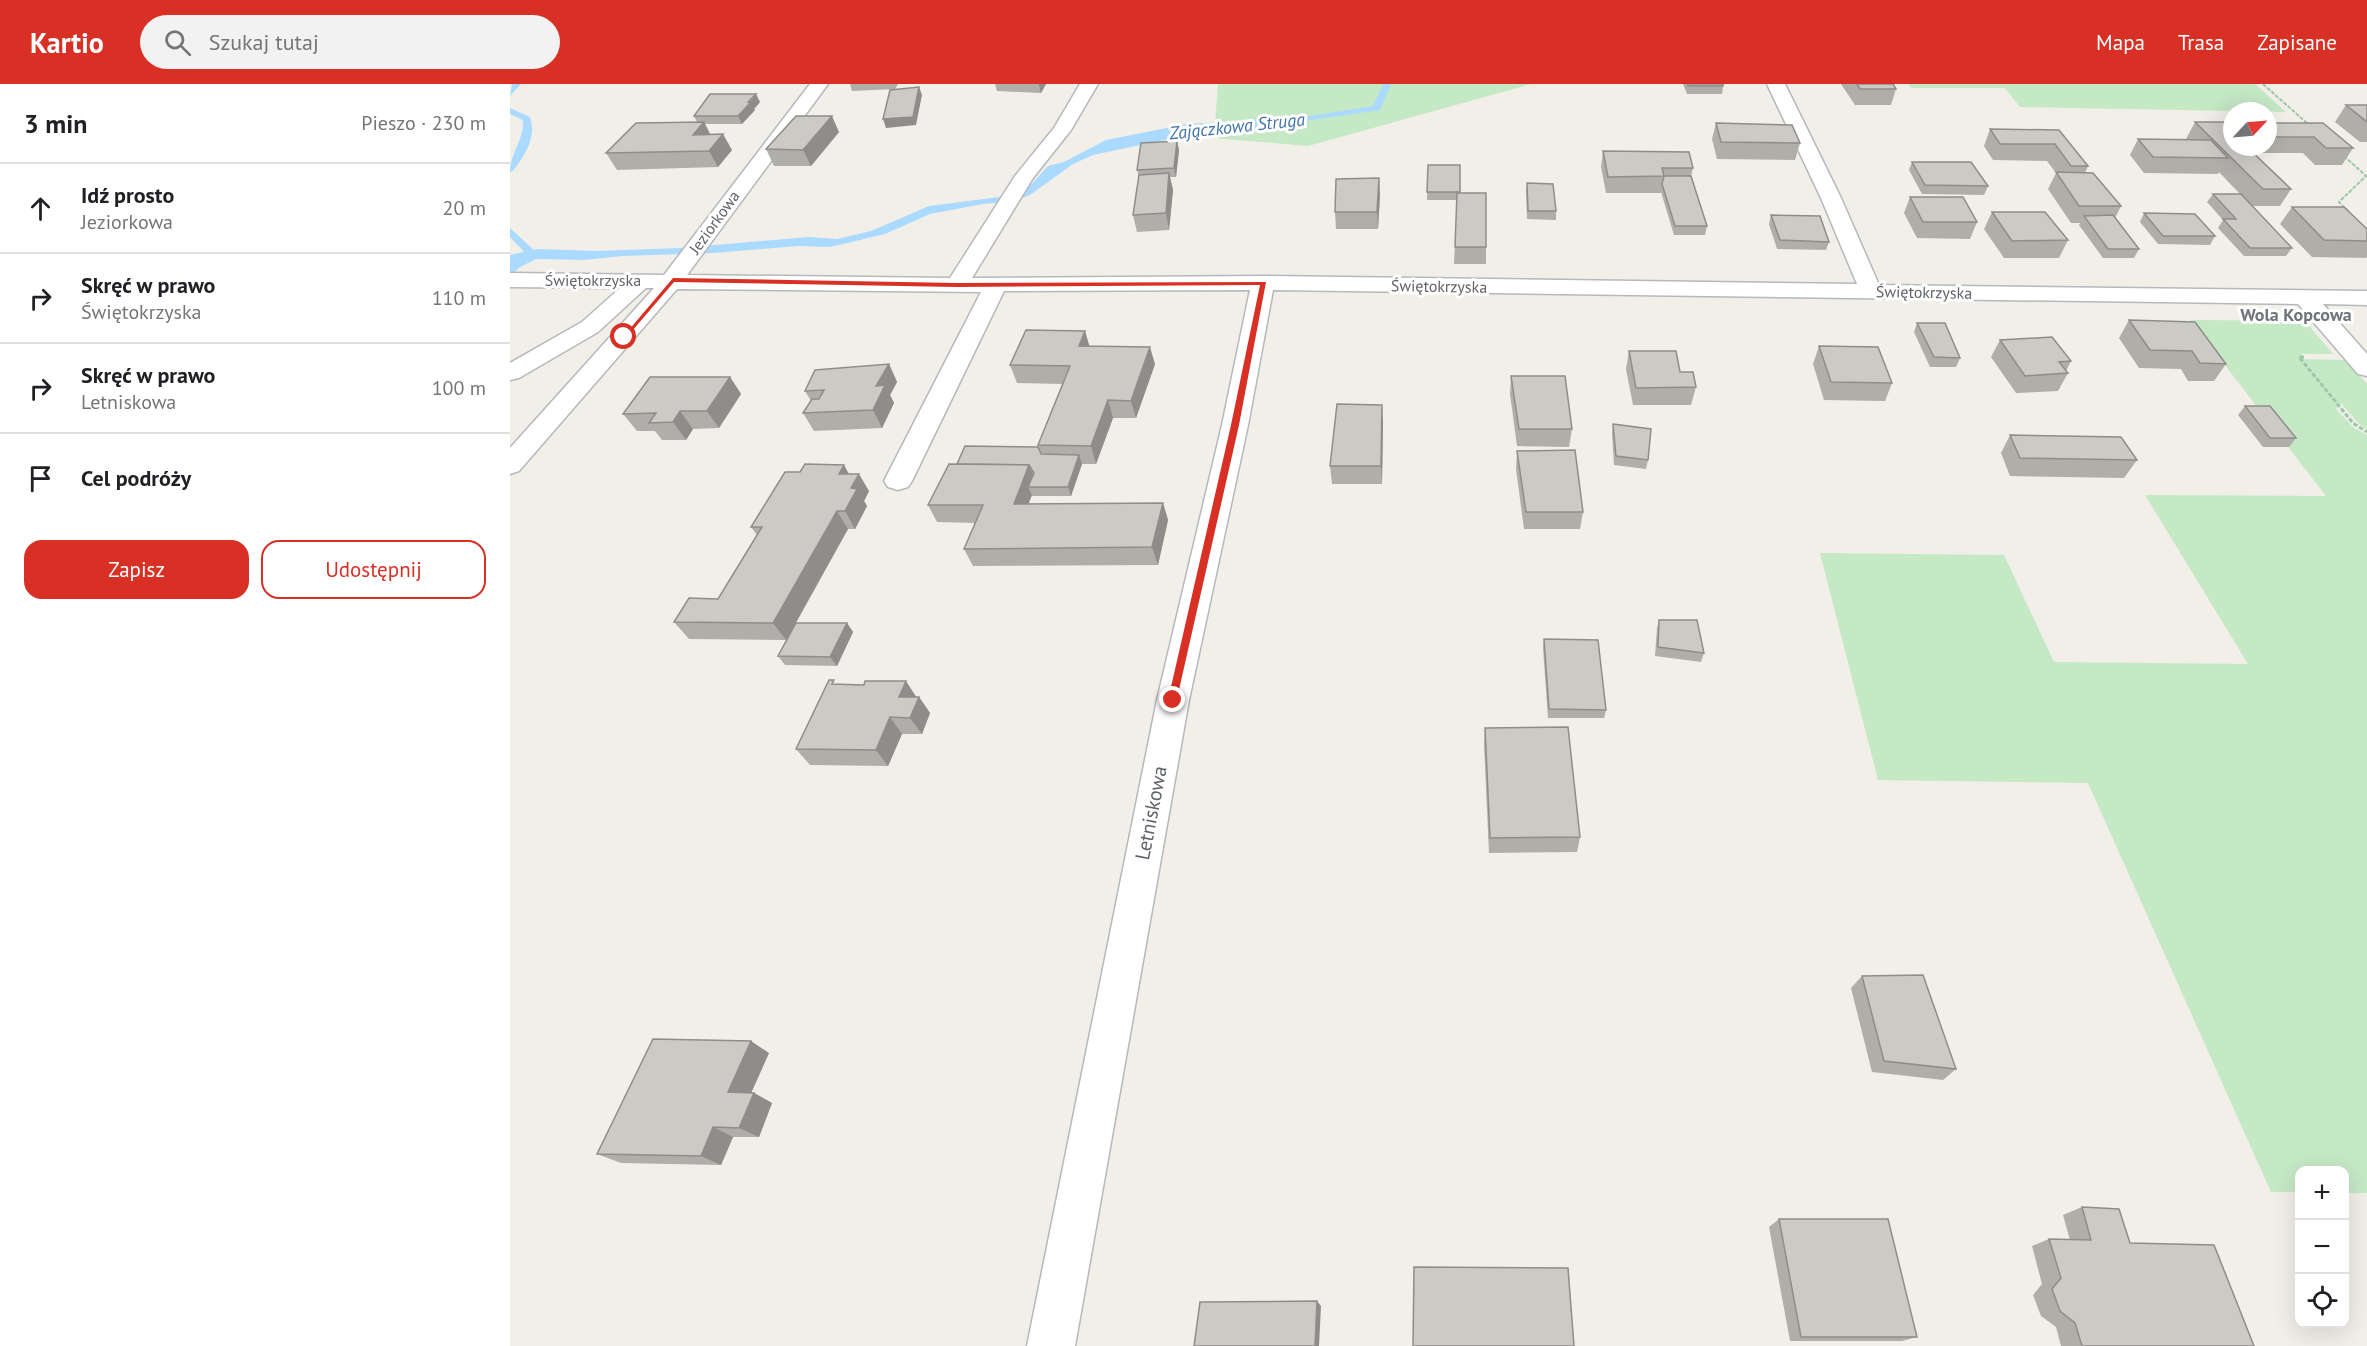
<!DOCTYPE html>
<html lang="pl">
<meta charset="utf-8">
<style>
:root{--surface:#fff;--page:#f2f2f2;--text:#202124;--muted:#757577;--line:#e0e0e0;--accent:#d93025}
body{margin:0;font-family:"PT Sans",sans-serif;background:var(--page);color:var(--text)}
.controls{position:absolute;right:18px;bottom:18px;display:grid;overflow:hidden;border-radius:12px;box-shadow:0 6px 24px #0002}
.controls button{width:54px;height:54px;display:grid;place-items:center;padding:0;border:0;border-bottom:2px solid var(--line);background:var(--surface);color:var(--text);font:30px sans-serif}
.compass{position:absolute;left:1713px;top:18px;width:54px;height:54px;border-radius:50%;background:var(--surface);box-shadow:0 6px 24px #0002;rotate:64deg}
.stop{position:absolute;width:18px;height:18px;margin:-14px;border:4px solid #d93025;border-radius:50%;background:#fff}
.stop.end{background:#d93025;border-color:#fff;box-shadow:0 2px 6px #0008}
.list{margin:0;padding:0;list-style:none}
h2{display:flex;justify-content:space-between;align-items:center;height:78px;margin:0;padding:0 24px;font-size:26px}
h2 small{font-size:20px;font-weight:400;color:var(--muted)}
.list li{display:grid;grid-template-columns:39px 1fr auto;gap:18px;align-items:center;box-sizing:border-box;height:90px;padding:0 24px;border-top:2px solid var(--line)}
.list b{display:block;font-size:22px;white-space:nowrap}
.list p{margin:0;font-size:20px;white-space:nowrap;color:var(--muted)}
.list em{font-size:20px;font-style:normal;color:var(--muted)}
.actions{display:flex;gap:12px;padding:18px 24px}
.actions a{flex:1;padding:14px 0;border:2px solid var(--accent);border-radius:18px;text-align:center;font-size:21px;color:var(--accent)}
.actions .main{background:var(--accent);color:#fff}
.icon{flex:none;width:33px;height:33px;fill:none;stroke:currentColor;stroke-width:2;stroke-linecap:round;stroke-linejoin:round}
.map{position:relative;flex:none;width:1857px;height:1262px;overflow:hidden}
header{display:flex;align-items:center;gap:36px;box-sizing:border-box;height:84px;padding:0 30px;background:var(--accent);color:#fff}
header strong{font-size:28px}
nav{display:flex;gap:33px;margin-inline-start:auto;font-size:21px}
.search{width:420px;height:54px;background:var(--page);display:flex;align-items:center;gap:15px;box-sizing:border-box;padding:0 21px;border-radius:33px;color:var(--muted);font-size:22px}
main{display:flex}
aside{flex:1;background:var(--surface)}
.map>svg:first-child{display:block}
</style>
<header>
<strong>Kartio</strong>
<div class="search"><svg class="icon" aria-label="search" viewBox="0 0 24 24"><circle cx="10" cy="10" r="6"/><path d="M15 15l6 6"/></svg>Szukaj tutaj</div>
<nav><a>Mapa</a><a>Trasa</a><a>Zapisane</a></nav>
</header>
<main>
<aside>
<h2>3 min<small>Pieszo · 230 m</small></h2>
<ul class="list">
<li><svg class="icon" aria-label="ahead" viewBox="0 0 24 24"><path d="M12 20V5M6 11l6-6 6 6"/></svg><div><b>Idź prosto</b><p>Jeziorkowa</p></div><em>20 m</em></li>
<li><svg class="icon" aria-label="right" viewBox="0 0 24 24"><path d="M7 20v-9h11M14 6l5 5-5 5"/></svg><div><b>Skręć w prawo</b><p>Świętokrzyska</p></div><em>110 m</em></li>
<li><svg class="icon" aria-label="right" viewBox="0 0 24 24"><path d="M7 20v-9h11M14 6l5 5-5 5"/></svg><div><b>Skręć w prawo</b><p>Letniskowa</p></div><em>100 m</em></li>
<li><svg class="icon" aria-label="arrive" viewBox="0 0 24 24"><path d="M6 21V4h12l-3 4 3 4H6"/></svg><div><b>Cel podróży</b></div></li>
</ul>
<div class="actions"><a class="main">Zapisz</a><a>Udostępnij</a></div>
</aside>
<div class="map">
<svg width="1857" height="1262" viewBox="0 0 1857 1262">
<rect width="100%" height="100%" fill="#f1efe8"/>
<!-- green -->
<g fill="#c5e8c5">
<polygon points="708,0 1021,0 798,62 704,54"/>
<polygon points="1398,0 1745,0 1776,28 1510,23 1495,4 1401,4"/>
<polygon points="1680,236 1795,237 1823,270 1791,270 1794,275 1836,276 1857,300 1857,345 1849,340 1831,319 1826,325 1844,344 1857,351 1857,1109 1835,1109 1834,1086 1790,1086 1789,1108 1761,1108 1578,699 1368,696 1310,469 1494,471 1544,578 1738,580 1635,411 1816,412"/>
</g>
<!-- water -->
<polygon fill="#aadaff" points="782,34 784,44 741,43 683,50 583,71 563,80 520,111 505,117 473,120 420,130 375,150 320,163 288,162 204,169 112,172 74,176 26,175 10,183 0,192 0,171 28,165 87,167 171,164 299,153 327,155 361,147 419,122 505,111 517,105 538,82 554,78 596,56 677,40"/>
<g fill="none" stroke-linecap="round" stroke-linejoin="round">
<!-- stream -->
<g fill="#aadaff" fill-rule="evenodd">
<polygon points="2,0 11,0 0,12"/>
<polygon points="873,0 881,0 870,26 760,42 755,39 863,22"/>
<path d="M 0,24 L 20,33 C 27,53 15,71 3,87 L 0,88 C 0,70 14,56 13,36 L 0,30 Z"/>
<polygon points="0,144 26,168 26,172 18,172 0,153"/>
</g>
<!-- minor casing -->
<g stroke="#b5b8bc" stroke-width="3">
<polygon id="minor" points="300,0 318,0 177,191 440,194 505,92 544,44 570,0 588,0 561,46 523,94 462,194 753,192 1347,200 1311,114 1257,0 1275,0 1331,114 1369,201 1857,207 1857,221 1813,220 1857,270 1857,292 1848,290 1788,220 763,206 738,341 679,616 565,1262 517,1262 647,616 712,341 740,206 494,207 402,397 398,403 388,406 378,403 374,397 471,208 167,205 9,387 0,390 0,364 144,204 136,204 88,248 9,294 0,296 0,279 72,238 110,204 0,203 0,189 154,191"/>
</g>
<!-- path-far1 -->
<g stroke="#9cc7a9" stroke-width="2" stroke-dasharray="4 1.5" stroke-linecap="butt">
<polyline points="1753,0 1799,41"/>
<polyline points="1834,72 1856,92 1829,118 1839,128"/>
</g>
<!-- path -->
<polyline stroke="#9cc7a9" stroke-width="3" stroke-dasharray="4.5 2" stroke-linecap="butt" points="1794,273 1789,273 1843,339 1857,348"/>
<!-- minor -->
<use href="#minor" fill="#fff" fill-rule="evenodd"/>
</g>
<!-- wall -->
<g fill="#afaea9">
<polygon points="340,0 388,0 385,5 342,7"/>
<polygon points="485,0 536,0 531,9 487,7"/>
<polygon points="1173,0 1213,0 1213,2 1212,10 1177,10"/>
<polygon points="1331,0 1383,0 1386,5 1381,21 1345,21"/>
<polygon points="250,18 244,25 245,26 232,40 195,40 200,50 222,66 208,83 107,86 96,69 187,38 184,32"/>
<polygon points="1836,21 1857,21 1857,58 1850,58 1825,38"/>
<polygon points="1685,38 1722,63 1758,63 1758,39 1843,64 1832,81 1805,81 1793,69 1743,69 1781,105 1770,122 1742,122 1782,164 1776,172 1734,172 1708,144 1713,136 1697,118 1703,110 1730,110 1709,88 1708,90 1634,89 1620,71 1628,55 1677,56 1676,55"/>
<polygon points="1206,39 1290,59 1285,76 1207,75 1202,55"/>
<polygon points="1480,45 1549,46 1578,82 1575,89 1611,122 1605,134 1629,165 1624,174 1593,174 1569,141 1570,139 1561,139 1538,105 1546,89 1537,77 1483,76 1474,62"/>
<polygon points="329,48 301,82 264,82 256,65"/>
<polygon points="667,57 669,66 666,93 660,93 663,106 659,146 627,148 623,131 629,93 627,86"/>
<polygon points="1093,67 1183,84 1181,92 1197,142 1195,151 1164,151 1151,108 1151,109 1096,109 1091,83"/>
<polygon points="1402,78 1478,102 1474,111 1412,110 1399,86"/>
<polygon points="918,81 950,81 950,109 976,163 976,180 944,180 947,116 917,116"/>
<polygon points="869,94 870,111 868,145 826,145 825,128"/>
<polygon points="1017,99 1046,127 1046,136 1017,135 1016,108"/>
<polygon points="1400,113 1467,138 1460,155 1407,154 1394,129"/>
<polygon points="1782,123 1857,145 1857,173 1856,174 1802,173 1770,140"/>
<polygon points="1482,128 1558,156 1549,174 1494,174 1474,145"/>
<polygon points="1634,129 1705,152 1700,161 1648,160 1630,138"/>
<polygon points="1261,131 1319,158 1316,166 1267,165 1259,140"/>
<polygon points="1619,236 1716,280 1704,297 1678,297 1671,285 1629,284 1609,254"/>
<polygon points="1407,239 1450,274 1446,283 1420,283 1404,248"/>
<polygon points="575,247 579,262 645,280 626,334 603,334 586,380 572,380 561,412 522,412 522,411 518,420 653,419 658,436 648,481 463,482 454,465 466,439 427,438 418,421 447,380 528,363 528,361 553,300 507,299 500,281"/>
<polygon points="1490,256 1561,277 1556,287 1558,289 1548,307 1506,309 1481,273"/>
<polygon points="1309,262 1382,299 1375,317 1314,316 1303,280"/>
<polygon points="1119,267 1170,288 1186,303 1181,321 1123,321 1116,285"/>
<polygon points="379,280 387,298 380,311 384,319 372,344 304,347 293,329 301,317 295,307"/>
<polygon points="1001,292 1062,345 1059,363 1007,362 1000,310"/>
<polygon points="220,293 231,310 209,344 183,345 176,356 152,356 145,347 127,347 113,330"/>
<polygon points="1735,322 1786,354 1779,363 1753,363 1728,331"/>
<polygon points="873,338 872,400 822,400 820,382"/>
<polygon points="1103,340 1138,376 1136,385 1104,381 1102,349"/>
<polygon points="1500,351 1627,376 1614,394 1500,392 1491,369"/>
<polygon points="1007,367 1073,428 1070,445 1014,445 1006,385"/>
<polygon points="339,390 359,407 354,417 357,422 345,445 338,445 286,539 337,539 343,548 327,582 275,581 268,572 276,556 179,555 164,538 208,515 247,451 241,443"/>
<polygon points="1149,536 1194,569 1191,578 1145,572 1147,544"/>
<polygon points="1034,555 1096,626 1094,634 1038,634 1033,564"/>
<polygon points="328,600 409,613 420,629 412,650 392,650 378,682 300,681 286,665"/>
<polygon points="975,644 1070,753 1067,768 979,769 974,660"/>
<polygon points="1352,892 1446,985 1433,996 1362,988 1341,904"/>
<polygon points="259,969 241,1009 244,1009 262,1019 249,1053 223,1053 211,1081 111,1079 87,1070"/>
<polygon points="1572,1123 1620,1159 1744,1262 1551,1262 1546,1243 1531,1232 1523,1211 1532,1200 1522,1162 1539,1155 1560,1156 1553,1131"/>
<polygon points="1269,1135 1407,1253 1392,1257 1280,1257 1259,1143"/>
</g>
<!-- shaded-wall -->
<g fill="#8f8d8a">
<polygon points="529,0 536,0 531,9 529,1"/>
<polygon points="409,3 412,11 406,41 376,44 373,35"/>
<polygon points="246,10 250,18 244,25 245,26 232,40 228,32"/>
<polygon points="322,32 329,48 301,82 293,66"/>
<polygon points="194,38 202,54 183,51"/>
<polygon points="213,50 222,66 208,83 199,67"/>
<polygon points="667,57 669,66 666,93 664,84"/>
<polygon points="659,89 663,106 659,146 656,129"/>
<polygon points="869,94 870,111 868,145 867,128"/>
<polygon points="575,247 580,264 569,262"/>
<polygon points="640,263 645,280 626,334 621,317"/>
<polygon points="379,280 387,298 380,311 384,319 372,344 363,326 366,302"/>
<polygon points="220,293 231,310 209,344 197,327"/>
<polygon points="598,316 603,334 586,380 581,362"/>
<polygon points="872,321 873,338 872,400 871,382"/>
<polygon points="170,327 183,345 176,356 163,338"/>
<polygon points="569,371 572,380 561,412 558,403"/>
<polygon points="334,381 344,399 329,390"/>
<polygon points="519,381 526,398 518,403 522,411 512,437 504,420"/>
<polygon points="349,390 359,407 354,417 357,422 345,445 335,427 341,404"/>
<polygon points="653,419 658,436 648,481 642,463"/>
<polygon points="327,427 338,445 276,556 263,539"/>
<polygon points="337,539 343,548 327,582 320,573"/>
<polygon points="396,597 407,614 389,613"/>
<polygon points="409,613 420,629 412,650 400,634"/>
<polygon points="380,633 392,650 378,682 366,666"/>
<polygon points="241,957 259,969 237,1018 218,1008"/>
<polygon points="244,1009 262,1019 249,1053 229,1044"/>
<polygon points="203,1043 223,1053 211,1081 191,1072"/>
<polygon points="807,1217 811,1222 809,1262 805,1262"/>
</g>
<!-- building -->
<g fill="#cccac5" stroke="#8f8d8a" stroke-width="1.5">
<rect x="1178" y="0" width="35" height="2"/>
<polygon points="1347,0 1383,0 1386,5 1350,5"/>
<polygon points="409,3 403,33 373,35 380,6"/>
<polygon points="200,10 246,10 238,18 241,18 228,32 184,32"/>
<polygon points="1836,21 1857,21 1857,38"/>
<polygon points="286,32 322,32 293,66 256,65"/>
<polygon points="194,38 183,51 213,50 199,67 96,69 126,39"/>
<polygon points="1685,38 1722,38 1722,63 1737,63 1781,105 1753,105"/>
<polygon points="1206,39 1282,41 1290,59 1211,58"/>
<polygon points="1758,39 1813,39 1843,64 1816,64 1804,53 1758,53"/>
<polygon points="1480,45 1549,46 1578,82 1561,82 1545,60 1490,60"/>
<polygon points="1628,55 1701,56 1718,74 1643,73"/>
<polygon points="667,57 664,84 627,86 631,59"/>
<polygon points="1093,67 1179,68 1183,84 1152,84 1154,92 1098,93"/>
<polygon points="1402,78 1461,78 1478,102 1415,101"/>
<polygon points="918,81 950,81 950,108 917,108"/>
<polygon points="1546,88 1583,89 1611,122 1569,122"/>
<polygon points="659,89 656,129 623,131 629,91"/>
<polygon points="1154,92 1181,92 1197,142 1165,142 1152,100"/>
<polygon points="869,94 867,128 825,128 826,95"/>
<polygon points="1017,99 1043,100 1046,127 1018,127"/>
<polygon points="947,109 976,109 976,163 945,163"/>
<polygon points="1703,110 1731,110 1782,164 1740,164 1713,135 1726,135"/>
<polygon points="1400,113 1453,113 1467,138 1413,138"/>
<polygon points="1782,123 1834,123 1857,145 1857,157 1814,156"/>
<polygon points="1482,128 1535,128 1558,156 1502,157"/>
<polygon points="1634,129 1685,130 1705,152 1653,152"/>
<polygon points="1261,131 1310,132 1319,158 1270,156"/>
<polygon points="1603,131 1629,165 1598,165 1574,132"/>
<polygon points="1619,236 1685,238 1716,280 1690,279 1682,267 1640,266"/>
<polygon points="1407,239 1435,239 1450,274 1424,273"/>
<polygon points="516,246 575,247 569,262 640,263 621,317 598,316 581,362 528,361 560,282 500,281"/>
<polygon points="1542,253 1561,277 1549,278 1558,289 1515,292 1490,256"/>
<polygon points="1309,262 1368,263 1382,299 1321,298"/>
<polygon points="1119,267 1166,267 1170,288 1183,288 1186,303 1126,304"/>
<polygon points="379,280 366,302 375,301 363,326 293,329 302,315 309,315 314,306 295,307 305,286"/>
<polygon points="1001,292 1055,292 1062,345 1009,345"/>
<polygon points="140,293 220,293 197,327 170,327 163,338 139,339 146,329 113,330"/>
<polygon points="827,320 872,321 871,382 820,382"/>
<polygon points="1735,322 1760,322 1786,354 1760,354"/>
<polygon points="1103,340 1141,345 1138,376 1106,372"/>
<polygon points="1500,351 1611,353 1627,376 1510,374"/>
<polygon points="455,362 528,363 531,370 569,371 558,403 518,403 524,389 519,381 447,380"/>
<polygon points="1065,366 1073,428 1016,428 1007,367"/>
<polygon points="295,380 334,381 329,390 349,390 341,404 347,405 335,427 327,427 263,539 164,538 179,514 208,515 252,443 241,443 275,388 290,388"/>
<polygon points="439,380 519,381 504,420 653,419 642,463 454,465 473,421 418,421"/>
<polygon points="1149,536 1187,536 1194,569 1148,563"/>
<polygon points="286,539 337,539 320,573 268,572"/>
<polygon points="1034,555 1088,556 1096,626 1039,625"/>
<polygon points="319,596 324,596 322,600 354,601 355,597 396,597 389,613 409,613 400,634 380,633 366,666 286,665"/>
<polygon points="1058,643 1070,753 980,754 975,644"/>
<polygon points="1413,891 1446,985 1374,977 1352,892"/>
<polygon points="143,955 241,957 218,1008 244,1009 229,1044 203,1043 191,1072 87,1070"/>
<polygon points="1572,1123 1609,1125 1620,1159 1704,1161 1744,1262 1572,1262 1565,1239 1550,1227 1542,1205 1551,1194 1539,1155 1581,1156"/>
<polygon points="1269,1135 1378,1135 1407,1253 1291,1253"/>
<polygon points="904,1183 1058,1184 1064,1262 903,1262"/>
<polygon points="807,1217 805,1262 684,1262 690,1218"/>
</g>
<!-- route -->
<polygon fill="#d93025" points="163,194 447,199 756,198 729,341 666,619 663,620 658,616 721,341 750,201 447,203 164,198 116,254 112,254"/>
<g text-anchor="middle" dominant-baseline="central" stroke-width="6" stroke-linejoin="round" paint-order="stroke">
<!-- far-street labels -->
<g font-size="16" fill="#5f6368" stroke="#fff">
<text transform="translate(204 138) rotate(-54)">Jeziorkowa</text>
<text x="83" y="196">Świętokrzyska</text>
<text transform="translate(929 202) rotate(1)">Świętokrzyska</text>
<text transform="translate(1414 208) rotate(1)">Świętokrzyska</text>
</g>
<!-- far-water labels -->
<g font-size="18" font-style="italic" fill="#4174aa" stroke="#fff">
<text transform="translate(727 42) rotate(-6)">Zajączkowa Struga</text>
</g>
<!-- far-quarter labels -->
<g font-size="18" font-weight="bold" fill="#70757a" stroke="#fff">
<text x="1786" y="230">Wola Kopcowa</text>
</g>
<!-- street labels -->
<g font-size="20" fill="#5f6368" stroke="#fff">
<text transform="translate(641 729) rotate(-79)">Letniskowa</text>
</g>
</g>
</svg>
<div class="controls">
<button>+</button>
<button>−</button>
<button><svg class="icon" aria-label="locate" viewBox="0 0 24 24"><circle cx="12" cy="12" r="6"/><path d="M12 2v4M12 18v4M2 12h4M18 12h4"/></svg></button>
</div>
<svg class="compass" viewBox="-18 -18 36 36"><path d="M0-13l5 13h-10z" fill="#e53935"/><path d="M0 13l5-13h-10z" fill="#757577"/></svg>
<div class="stop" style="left:114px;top:253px"></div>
<div class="stop end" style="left:663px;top:616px"></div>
</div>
</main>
